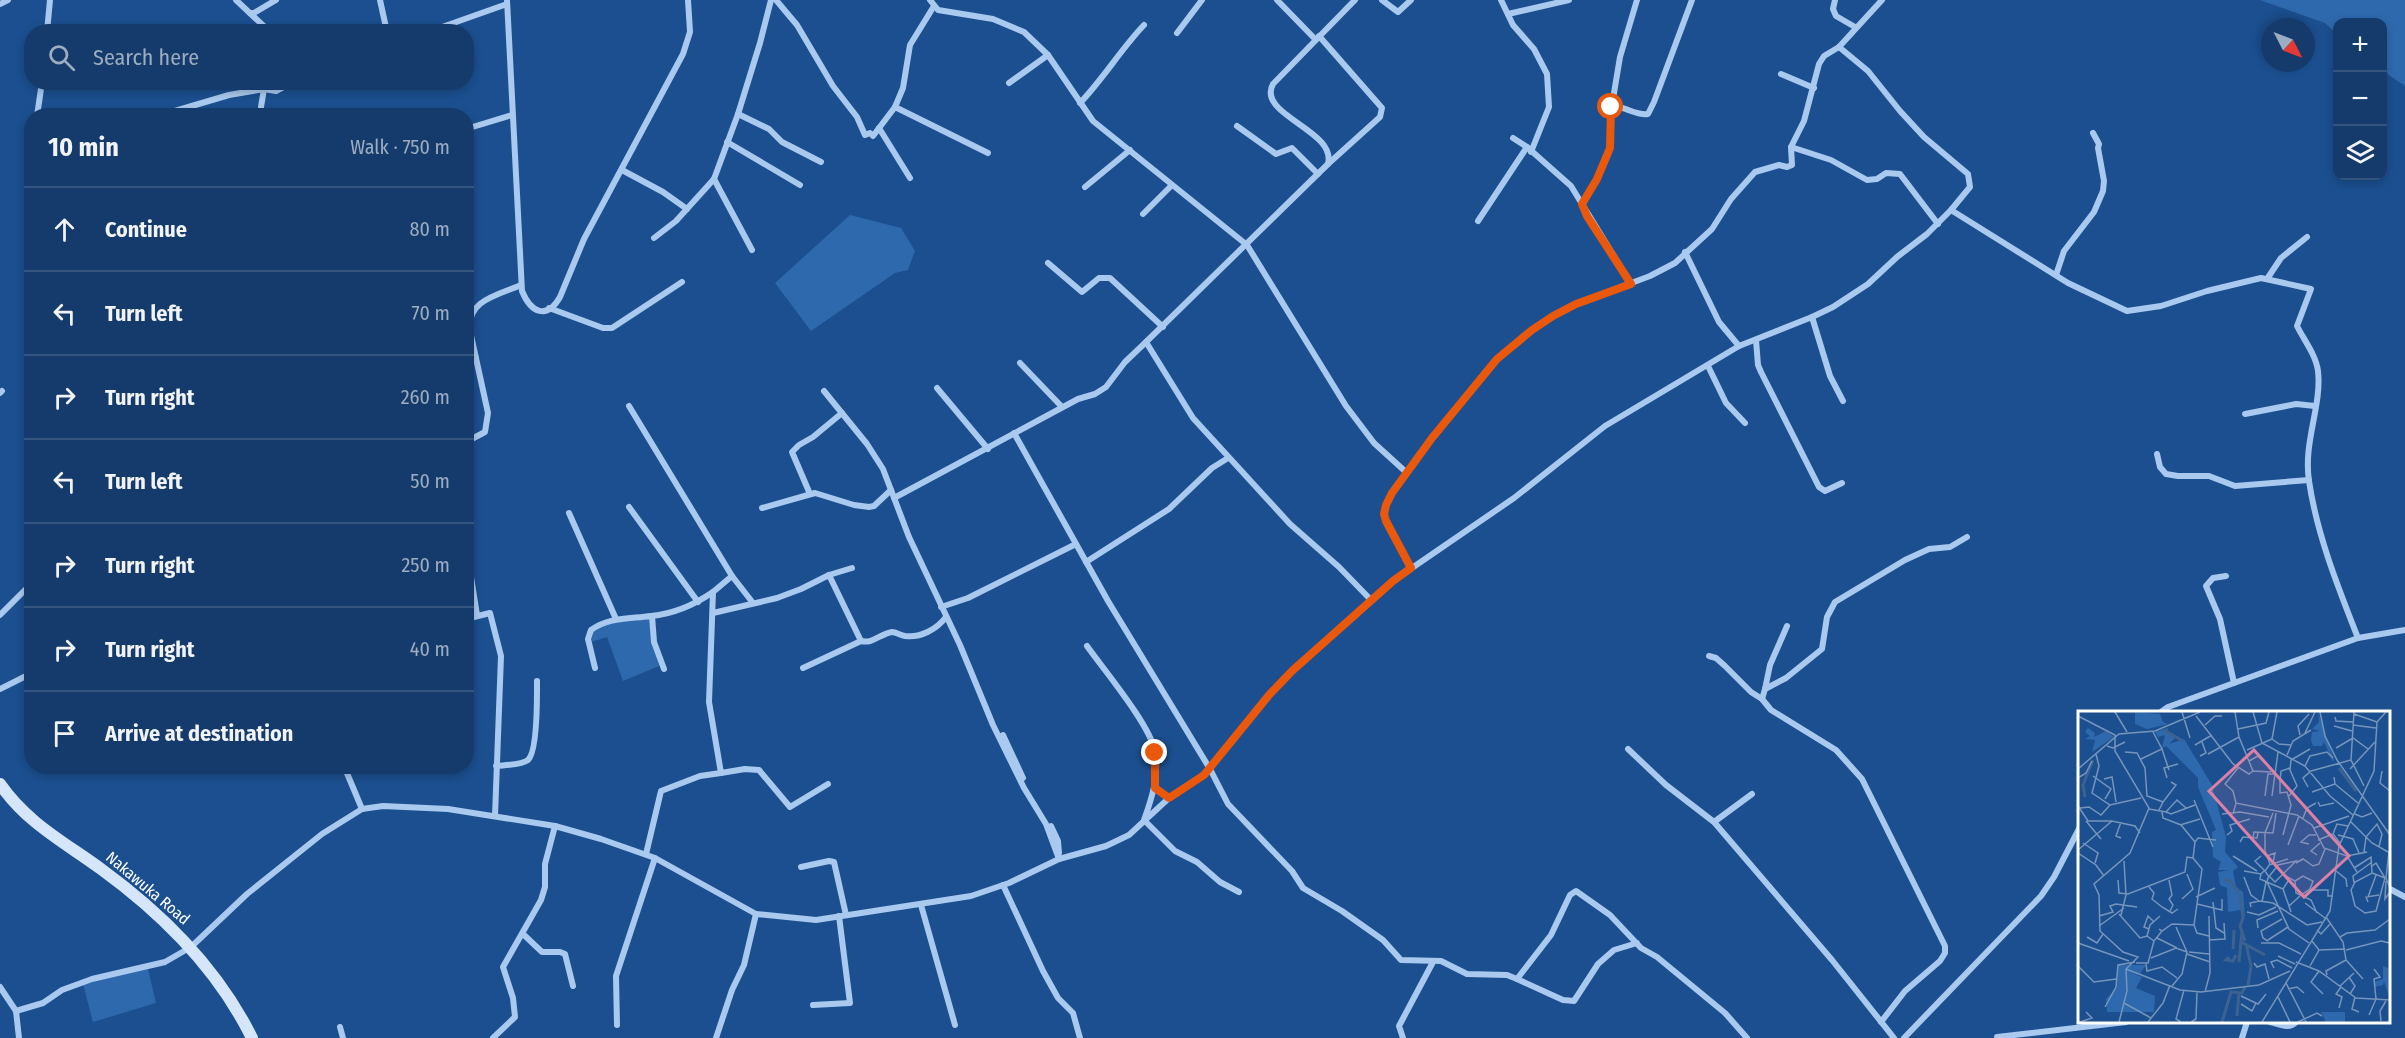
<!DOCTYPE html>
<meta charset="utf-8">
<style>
:root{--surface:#143b6b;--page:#214673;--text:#f1f3f6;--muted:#9dadc1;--line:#33557e}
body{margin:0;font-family:"Fira Sans Condensed",sans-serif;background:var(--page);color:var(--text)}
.controls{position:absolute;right:18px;top:18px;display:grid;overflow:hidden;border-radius:12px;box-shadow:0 3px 9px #0003}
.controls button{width:54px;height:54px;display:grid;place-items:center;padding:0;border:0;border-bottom:2px solid var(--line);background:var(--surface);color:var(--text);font:30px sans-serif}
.compass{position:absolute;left:2261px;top:18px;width:54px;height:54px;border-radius:50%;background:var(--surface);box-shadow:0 3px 9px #0003;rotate:132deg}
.stop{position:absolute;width:18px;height:18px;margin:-14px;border:4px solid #ea580c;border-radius:50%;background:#fff}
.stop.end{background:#ea580c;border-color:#fff;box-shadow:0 2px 6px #0008}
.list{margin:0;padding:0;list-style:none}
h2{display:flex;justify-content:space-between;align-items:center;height:78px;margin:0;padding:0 24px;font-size:26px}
h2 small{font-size:20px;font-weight:400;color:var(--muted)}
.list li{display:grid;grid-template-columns:39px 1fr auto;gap:18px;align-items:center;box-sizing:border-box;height:84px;padding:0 24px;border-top:2px solid var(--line)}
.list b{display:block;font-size:22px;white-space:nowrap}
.list em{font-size:20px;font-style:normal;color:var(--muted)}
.icon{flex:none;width:33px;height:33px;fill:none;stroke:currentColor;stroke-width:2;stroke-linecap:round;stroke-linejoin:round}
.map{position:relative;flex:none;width:2405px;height:1038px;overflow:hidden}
.search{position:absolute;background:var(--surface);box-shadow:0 3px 9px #0003;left:24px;top:24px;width:450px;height:66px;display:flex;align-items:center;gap:15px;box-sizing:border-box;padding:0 21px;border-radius:24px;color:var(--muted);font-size:22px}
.panel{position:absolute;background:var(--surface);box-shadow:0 3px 9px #0003;left:24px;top:108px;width:450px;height:666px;border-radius:24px}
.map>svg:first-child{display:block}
</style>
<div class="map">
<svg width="2405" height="1038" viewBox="0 0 2405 1038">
<rect width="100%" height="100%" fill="#1b4f8f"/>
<!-- green -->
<g fill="#2e69ad">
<polygon points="2260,0 2405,0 2405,86 2383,71 2382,22 2338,22 2337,34 2325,23"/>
<polygon points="850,215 901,228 915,251 908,270 895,273 811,331 775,283"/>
<polygon points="650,619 659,666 623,681 607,637 591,642 593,632 615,621"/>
<polygon points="148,969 156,1003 93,1022 83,984"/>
</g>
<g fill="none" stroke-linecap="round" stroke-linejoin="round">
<!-- street -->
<g stroke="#a9c9ee" stroke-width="6">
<polyline points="236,0 270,32"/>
<polyline points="380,0 387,32"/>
<path d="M 507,0 L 522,291 C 531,313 547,320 560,297 L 584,239 L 683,54 L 690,32 L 688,0"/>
<polyline points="776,0 797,25 833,86 857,117 865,135 870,133 873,136 895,107 903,88 910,45 934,6"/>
<polyline points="930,0 938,10 993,19 1024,32 1048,55 1093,121 1247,245 1346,406 1374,443 1407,473"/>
<polyline points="1277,0 1315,39"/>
<polyline points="1382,0 1398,12 1411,0"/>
<polyline points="1501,0 1513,25 1534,49 1547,74 1549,107 1531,152"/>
<polyline points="1835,0 1833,9 1836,16 1855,27"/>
<polyline points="0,4 8,0"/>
<polyline points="250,13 254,13 276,0"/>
<polyline points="1508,14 1569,0"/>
<polyline points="47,32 50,0"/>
<polyline points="428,32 507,4"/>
<polyline points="1177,33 1202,0"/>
<polyline points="1319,36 1382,108 1380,117 1328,164 1146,342 1193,418 1290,524 1339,567 1371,600"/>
<polyline points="1781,74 1814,88"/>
<polyline points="1009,83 1048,55"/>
<path d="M 1080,103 C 1104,78 1121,49 1144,25"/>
<polyline points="1612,105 1620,57 1637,0"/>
<polyline points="895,107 988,153"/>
<polyline points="738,114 769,129 782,142 821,162"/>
<polyline points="37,116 42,82"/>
<polyline points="158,116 229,95 264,89"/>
<polyline points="261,116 261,107 264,89 276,91 293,82"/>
<polyline points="1237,126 1276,154 1292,148 1318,174"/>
<polyline points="879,128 910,178"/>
<polyline points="466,129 512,115"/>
<polyline points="1513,138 1527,147 1571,186 1631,284"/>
<polyline points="727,142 800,185"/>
<polyline points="1791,147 1831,160 1867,180 1877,179 1886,173 1900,174 1938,224"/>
<polyline points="32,156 30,171 32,176"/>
<path d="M 1328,164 C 1337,130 1256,115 1273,84 L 1355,0"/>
<polyline points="622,170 663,192 687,209"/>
<polyline points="714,179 752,250"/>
<polyline points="1085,187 1130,150"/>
<path d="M 1582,204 L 1597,179 L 1610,148 L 1611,107 C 1622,104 1635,116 1648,114 L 1654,102 L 1692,0"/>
<path d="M 1951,210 L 2068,283 L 2127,311 L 2161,306 L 2207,291 L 2261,278 L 2311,289 L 2297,326 C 2304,340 2316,355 2318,371 C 2322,406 2303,442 2309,481 C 2317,535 2338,587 2358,638"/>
<polyline points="1143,214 1171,186"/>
<polyline points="1478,221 1527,147"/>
<polyline points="654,238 676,221 714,179 738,114 760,43 771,0"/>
<polyline points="1685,252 1719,322 1739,346"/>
<polyline points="1048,263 1082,292 1099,278 1110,278 1163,327"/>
<polyline points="2056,275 2064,251 2094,212 2103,191 2104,181 2098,148 2099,144 2093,133"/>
<polyline points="2267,279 2281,258 2307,237"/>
<polyline points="549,308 603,328 612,328 682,282"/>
<polyline points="1812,317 1830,376 1843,401"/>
<polyline points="1756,340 1758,365 1761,372 1819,487 1825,491 1842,483"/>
<polyline points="466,360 476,358"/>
<polyline points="1020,363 1062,407"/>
<polyline points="1708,366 1726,403 1745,423"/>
<polyline points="937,388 988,449"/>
<polyline points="824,391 867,444 883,469 909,537 960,645 993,725 1024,788 1046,824 1059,859"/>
<polyline points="0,393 2,391"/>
<polyline points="629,406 732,576 753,603"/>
<polyline points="2245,414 2296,404 2315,406"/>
<polyline points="1014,433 1108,601 1210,769 1228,804 1292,871 1303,888 1342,911 1383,940 1401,960 1441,961 1467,974 1507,975 1517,979 1551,935 1570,895 1576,891 1610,915 1641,948 1657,957 1725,1013 1747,1038"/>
<path d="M 466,442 L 485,432 L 488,413 L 470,331 C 466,300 498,295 521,285"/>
<polyline points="2157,454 2160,467 2166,474 2178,476 2209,476 2235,486 2309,480"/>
<polyline points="810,494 792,452 799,445 813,437 842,413"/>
<polyline points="894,498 1078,399 1095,394 1106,387 1125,362 1146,342"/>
<polyline points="629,507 698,602"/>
<polyline points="762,508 815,493 854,505 869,507 874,506 891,490"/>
<polyline points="569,513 616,619"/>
<polyline points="1086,562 1169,509 1212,468 1228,458"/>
<polyline points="1411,568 1386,521 1384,514 1386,505 1392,493 1432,438 1497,359 1532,330 1553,316 1576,304 1650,276 1675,263 1712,229 1731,199 1755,172 1779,165 1787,167 1792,165 1791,147 1804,121 1819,64 1824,56 1839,47 1882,0"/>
<polyline points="470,571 477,615"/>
<polyline points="829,575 852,568"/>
<polyline points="2226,576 2213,578 2206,586 2220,619 2234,683"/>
<polyline points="713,592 732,576"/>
<polyline points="941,607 968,598 1076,544"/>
<path d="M 713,613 L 777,598 L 801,589 L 829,575 L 861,641 C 873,644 880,634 892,632 C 896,632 900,635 905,636 C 921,638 937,629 946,617"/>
<polyline points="0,615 32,583"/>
<polyline points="652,616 654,642 664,669"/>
<polyline points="466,619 490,613 501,656 495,816"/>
<path d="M 1087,646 C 1104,670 1151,726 1155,752 C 1159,776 1152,798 1144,820 L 1175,851 L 1197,862 L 1220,882 L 1239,892"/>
<polyline points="1709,656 1716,658 1725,666 1751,692 1762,699 1771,710 1836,750 1862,779 1945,946 1945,953 1940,961 1905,991 1881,1022"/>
<path d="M 595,668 L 588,639 L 591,630 C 609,617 629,619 651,616 C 673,614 694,605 713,592 L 709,702 L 721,773 L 700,776 L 661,791 L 646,854"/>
<polyline points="803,668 861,641"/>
<polyline points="0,689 32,673"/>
<polyline points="1765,689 1770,665 1787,626"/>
<polyline points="1762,699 1765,689 1786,678 1822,649 1827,617 1835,602 1905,560 1929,549 1950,547 1967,537"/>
<polyline points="2161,712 2168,707 2358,638 2405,630"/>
<polyline points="1003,735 1023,778"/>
<polyline points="1628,749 1666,785 1714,822 1832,960 1894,1038"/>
<polyline points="344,766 362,809"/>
<path d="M 496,766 C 504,765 522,765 528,760 C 538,751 537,695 537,681"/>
<polyline points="721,773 745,769 759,770 790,807 828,784"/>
<polyline points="1155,788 1169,798"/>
<polyline points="1714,822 1752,794"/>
<polyline points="1051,826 1058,841 1059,853"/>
<polyline points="801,867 829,861 834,862 846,915"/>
<polyline points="1003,885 1043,971 1058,998 1073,1013 1080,1038"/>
<polyline points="2388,888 2405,897"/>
<polyline points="921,905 955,1025"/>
<polyline points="523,934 542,952 560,952 565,954 573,986"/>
<polyline points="1517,979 1563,1000 1574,1001 1598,964 1614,950 1637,943"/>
<polyline points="0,987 16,1011 43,1003 62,990 92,979 165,962 191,947 247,894 322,834 362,809 383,806 448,809 555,826 601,839 655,858 756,914 816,920 971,896 1009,883 1059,859 1106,846 1129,835 1169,798 1204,775 1269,695 1292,671 1393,581 1514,498 1605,426 1739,346 1812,317 1833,307 1868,284 1897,257 1927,234 1951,210 1970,187 1968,174 1924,137 1900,111 1868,71 1839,47"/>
<polyline points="813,1005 850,1003 839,916"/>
<polyline points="16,1011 19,1038"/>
<path d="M 2270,1022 C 2279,1024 2289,1030 2296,1022"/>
<polyline points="617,1025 616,976 655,858"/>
<polyline points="340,1027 343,1038"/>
<polyline points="1997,1037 2126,1022"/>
<polyline points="493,1038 515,1017 513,998 503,967 541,900 545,887 545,864 555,826"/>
<polyline points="716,1038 732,990 744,965 756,914"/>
<polyline points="1403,1038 1399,1026 1433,962"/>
<polyline points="1904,1038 2041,896 2054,877 2080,827"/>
<polyline points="2242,1038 2247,1022"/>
</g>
<!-- secondary -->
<path stroke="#d6e6fa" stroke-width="12" d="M 0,784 C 27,823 64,842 101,869 C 163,914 218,969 252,1038"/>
</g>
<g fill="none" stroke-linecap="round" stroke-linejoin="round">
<!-- route -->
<polyline stroke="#ea580c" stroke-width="8" points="1155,753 1155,788 1169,798 1204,775 1269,695 1292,671 1393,581 1411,568 1386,521 1384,514 1386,505 1392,493 1432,438 1497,359 1532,330 1553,316 1576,304 1631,284 1587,216 1582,204 1597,179 1610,148 1611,107"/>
</g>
<g text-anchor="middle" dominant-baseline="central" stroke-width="4.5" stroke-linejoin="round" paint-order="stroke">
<!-- street labels -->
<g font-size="16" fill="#fff" stroke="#1b4f8f">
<text transform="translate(148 888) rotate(40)">Nakawuka Road</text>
</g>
</g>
<!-- overview -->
<g transform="translate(2078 711)">
<rect width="312" height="312" fill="#1b4f8f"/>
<path d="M 57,1 L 82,3 L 85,11 L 90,13 L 69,18 L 57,13 ZM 240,1 L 256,49 L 255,51 L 246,31 L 244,35 L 235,35 L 233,29 L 234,21 L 242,20 L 234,18 L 241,11 ZM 10,17 L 17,22 L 16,26 L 28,20 L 36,26 L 14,41 L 17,29 L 7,28 L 12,25 L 7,21 ZM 90,17 L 89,22 L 98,26 L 91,33 L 106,28 L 134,74 L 148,126 L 147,141 L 160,156 L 155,160 L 158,176 L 165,181 L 167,206 L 162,199 L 150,201 L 149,177 L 142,174 L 140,161 L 151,159 L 140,159 L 143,151 L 135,146 L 134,121 L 138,119 L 120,76 L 120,67 L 88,35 L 84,37 L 87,24 L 80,26 L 77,21 ZM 40,254 L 68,254 L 61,264 L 52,261 L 64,266 L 58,277 L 77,285 L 76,301 L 29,301 L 28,288 L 39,276 ZM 305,255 L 312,258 L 312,288 L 306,270 L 305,274 L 297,276 L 296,271 L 305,268 ZM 243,301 L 267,301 L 267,311 L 248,311 Z" fill="#2e69ad"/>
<path fill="none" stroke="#3c6290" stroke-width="3" d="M 86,19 L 105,30M 261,57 L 278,80M 7,86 L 5,74 L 15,49M 146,169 L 151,169 L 161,181M 162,184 L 165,207 L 162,215 L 167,230M 163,231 L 187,244M 168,233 L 173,255 L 170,274M 155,238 L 156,219M 151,246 L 148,249 L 155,250 L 158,244M 161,251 L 164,220M 310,258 L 312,281M 159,305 L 161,281M 144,311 L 153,281 L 164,282 L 167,276"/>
<path fill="none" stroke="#7695bc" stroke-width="1.5" d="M 37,1 L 49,21M 104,1 L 112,27M 157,1 L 161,26 L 175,60M 175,1 L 184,32 L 227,55 L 252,85 L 275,104M 242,1 L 247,25 L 259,49 L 312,124M 276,3 L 299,11M 0,5 L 37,24 L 37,40 L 71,97 L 52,142 L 16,173 L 21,184 L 22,220 L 45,241 L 60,246 L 48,258 L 49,280 L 41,311M 118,5 L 155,53 L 171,63 L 175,60M 257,6 L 258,10 L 275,11M 127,14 L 137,5 L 144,5M 275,14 L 298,17M 256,15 L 274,20M 160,18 L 188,12 L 191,1M 227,22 L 237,1M 222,24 L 220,15 L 231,3M 194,28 L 199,1M 194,28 L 201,33 L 213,34M 117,34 L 134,24M 29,35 L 35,37 L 47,31M 258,37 L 275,27 L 290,38M 84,38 L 91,59M 169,39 L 194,28M 47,41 L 59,42 L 67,57 L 69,85 L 85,91 L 81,99M 18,43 L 21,55 L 14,82 L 32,94 L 63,87M 130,43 L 161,26M 209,44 L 215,30 L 233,19M 122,45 L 128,42 L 124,31M 63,48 L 84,38 L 75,21M 273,49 L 286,75M 171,50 L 180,45 L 192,57M 227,55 L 232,45 L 249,41 L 255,47M 0,58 L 41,23 L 77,20 L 122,1M 272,58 L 297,31M 175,60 L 193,61M 304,60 L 302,72 L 312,80M 15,65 L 33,78 L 27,88M 0,67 L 8,62 L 14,50M 89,67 L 86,57 L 100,53M 26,68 L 34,66 L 38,91M 257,73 L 280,92M 230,76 L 225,67 L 233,60 L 273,49 L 276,1M 234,81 L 257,73 L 256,66M 187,85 L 190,63 L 196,63M 194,85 L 200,41M 211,85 L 219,75 L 212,59 L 213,49 L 232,38M 116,89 L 135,136M 85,91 L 98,74 L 93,71M 240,91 L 242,95 L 256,92M 158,92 L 155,80 L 147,73 L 160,57M 0,95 L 10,110 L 34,110M 2,97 L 11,96 L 23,104 L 32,94M 71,98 L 88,101 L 99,89 L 108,97M 84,101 L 85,107 L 103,114 L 117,131 L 115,147 L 124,158 L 116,214 L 119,222 L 131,225M 88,101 L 93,103 L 117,94M 144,103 L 162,101 L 191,106M 155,103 L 158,92 L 219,104 L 234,114 L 246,137 L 269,145 L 279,161M 277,103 L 284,106 L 294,102M 225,107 L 229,97 L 238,92M 8,110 L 23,128M 272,110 L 294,132 L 312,142M 102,114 L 122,108M 236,117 L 271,105M 255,123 L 259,113 L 270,115M 149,124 L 154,120 L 152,114 L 172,108M 205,124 L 213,94 L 209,81 L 202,82 L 202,70 L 203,60 L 212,57M 260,124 L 275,128 L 281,142M 43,127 L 38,125 L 43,111M 175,127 L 176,121 L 195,122 L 198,102M 240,129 L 255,123 L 262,132M 117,131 L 120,127 L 138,129M 162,131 L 165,126 L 179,127 L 180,121M 5,132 L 20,142 L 17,152M 231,133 L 223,131 L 231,124 L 238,124M 210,134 L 221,105M 0,139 L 34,110 L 57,115 L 62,122M 286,141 L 288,126 L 299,113 L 304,123 L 301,136M 311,141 L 308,167 L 312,177M 0,142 L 18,154 L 26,165M 239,144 L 233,140 L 242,132M 155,145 L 179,160M 183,145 L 177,150 L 187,160M 189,145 L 197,142 L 195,152M 269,145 L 289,141M 218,152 L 225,148 L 235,155 L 241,153 L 247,138M 191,154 L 210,148M 294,155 L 298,152 L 307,167M 276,157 L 293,146 L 294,162M 166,160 L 183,163 L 187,159M 258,160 L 268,168 L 269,176M 294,162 L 307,167 L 298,200 L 287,202 L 277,195 L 273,179 L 277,171 ZM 183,163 L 182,168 L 205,178M 206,164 L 217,170 L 218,182 L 233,189 L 239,202M 191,165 L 197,171 L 218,150 L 200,154 L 199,156 L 197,158 L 193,163 L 191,166 L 190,167 L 189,171 L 211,218 L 231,232M 166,166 L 173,184 L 181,190M 191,166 L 187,160 L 192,153 L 187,140 L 187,122 L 195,102M 40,169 L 41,182 L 50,183 L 107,161 L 109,146 L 115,147M 91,169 L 94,184 L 91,188 L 95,194 L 92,200M 217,170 L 225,165 L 235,170 L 232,178 L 223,184M 308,170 L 307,188 L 312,181M 276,172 L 275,165 L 294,151M 71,176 L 76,182 L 74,188 L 84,196 L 94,202 L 100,198M 234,179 L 250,179 L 250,185 L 255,185M 118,186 L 137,177M 290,186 L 298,164M 104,188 L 115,178 L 109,163M 135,191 L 138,217 L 146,222M 184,191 L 188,171M 290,191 L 288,186 L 301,184M 227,192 L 247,207M 119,193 L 144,199 L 144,188M 211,195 L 205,178 L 212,167M 173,196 L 172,192 L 181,190 L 195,192 L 229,214 L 244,211M 169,201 L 181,204 L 198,196M 213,201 L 211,195 L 222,185M 41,203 L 62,227 L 69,225 L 76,230M 43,204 L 48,184 L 46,150M 21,205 L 35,201 L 32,195 L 38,193 L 59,196M 248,206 L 265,231 L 268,249 L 285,268M 21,215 L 46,197M 180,217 L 179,209 L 200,200M 71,218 L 66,216 L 70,205 L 75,210M 81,218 L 84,220 L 94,213 L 116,214M 239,219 L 243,223 L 253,212M 69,225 L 72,214 L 82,205M 9,226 L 19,232 L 25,223M 262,226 L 269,222 L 297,219 L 312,208M 79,227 L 99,237M 131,229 L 147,228 L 146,212M 190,229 L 210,216M 190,230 L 185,227 L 183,220 L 204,208M 0,232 L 51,250M 183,232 L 201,232 L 223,243M 241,239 L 267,238M 268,239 L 303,230 L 312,232M 111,241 L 131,243M 109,243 L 132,251M 200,245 L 217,253M 73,247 L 98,237 L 109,241M 218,251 L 241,260 L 278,287 L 312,289M 58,252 L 70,252 L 76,230 L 84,220M 176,252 L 179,256 L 187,253 L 191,268M 68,253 L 69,260 L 84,256 L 99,267M 0,255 L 16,271 L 38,268M 232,255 L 241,239 L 234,230M 196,257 L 193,251 L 199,249 L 214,257M 48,258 L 102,279 L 123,281 L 181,274 L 212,260M 241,260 L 233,271 L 245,283M 249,264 L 248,260 L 268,249M 271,266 L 277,275 L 272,283M 208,272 L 228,311M 94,275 L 104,263 L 109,241 L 98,216M 262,275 L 276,262M 210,278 L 219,276 L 226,282M 127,281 L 132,262 L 131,205M 163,285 L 180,293 L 188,283M 200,286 L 212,311M 277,286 L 274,298 L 281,301M 46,292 L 73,307M 163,293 L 174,300 L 178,292M 27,296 L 38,276 L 40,254 L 57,251M 261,297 L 264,286 L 258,283 L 263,276M 291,304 L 298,288 L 296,268 L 302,266 L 296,258M 303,310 L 302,300 L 308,290M 2,311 L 14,307 L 8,301M 70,311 L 85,292 L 92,274M 103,311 L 98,308 L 106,279M 113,311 L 118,308 L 119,281M 184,311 L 252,200 L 261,135 L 296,60 L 299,11 L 308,1M 220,311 L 239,302 L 244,305"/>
<path fill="#dd80a5" fill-opacity="0.15" stroke="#dd80a5" stroke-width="3" d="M 176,39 L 271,145 L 226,186 L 131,80 Z"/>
<rect width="312" height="312" fill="none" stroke="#fff" stroke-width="3"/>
</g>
</svg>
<div class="controls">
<button>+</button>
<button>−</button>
<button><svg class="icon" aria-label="layers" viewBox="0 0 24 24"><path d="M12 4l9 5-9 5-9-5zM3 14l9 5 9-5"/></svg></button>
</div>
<svg class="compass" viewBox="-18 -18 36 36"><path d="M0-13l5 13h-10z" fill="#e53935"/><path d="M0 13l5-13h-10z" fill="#9dadc1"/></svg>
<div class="stop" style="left:1611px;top:107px"></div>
<div class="stop end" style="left:1155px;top:753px"></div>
<div class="search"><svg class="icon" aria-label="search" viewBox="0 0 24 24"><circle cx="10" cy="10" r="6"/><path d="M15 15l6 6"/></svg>Search here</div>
<section class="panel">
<h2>10 min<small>Walk · 750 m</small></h2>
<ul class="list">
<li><svg class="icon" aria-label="ahead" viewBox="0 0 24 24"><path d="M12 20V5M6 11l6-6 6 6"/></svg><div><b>Continue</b></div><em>80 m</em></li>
<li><svg class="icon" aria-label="left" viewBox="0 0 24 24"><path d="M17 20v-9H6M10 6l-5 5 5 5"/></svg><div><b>Turn left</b></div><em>70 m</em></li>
<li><svg class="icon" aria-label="right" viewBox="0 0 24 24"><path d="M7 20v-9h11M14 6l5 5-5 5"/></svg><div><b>Turn right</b></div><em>260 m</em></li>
<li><svg class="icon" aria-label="left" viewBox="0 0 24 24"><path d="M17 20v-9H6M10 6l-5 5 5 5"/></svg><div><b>Turn left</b></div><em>50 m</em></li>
<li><svg class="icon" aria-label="right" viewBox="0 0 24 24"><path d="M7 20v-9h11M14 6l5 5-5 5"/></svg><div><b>Turn right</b></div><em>250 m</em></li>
<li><svg class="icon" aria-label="right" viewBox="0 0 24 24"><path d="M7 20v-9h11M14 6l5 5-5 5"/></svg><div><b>Turn right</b></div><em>40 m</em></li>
<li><svg class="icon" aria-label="arrive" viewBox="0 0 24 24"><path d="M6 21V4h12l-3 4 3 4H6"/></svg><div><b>Arrive at destination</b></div></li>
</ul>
</section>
</div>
